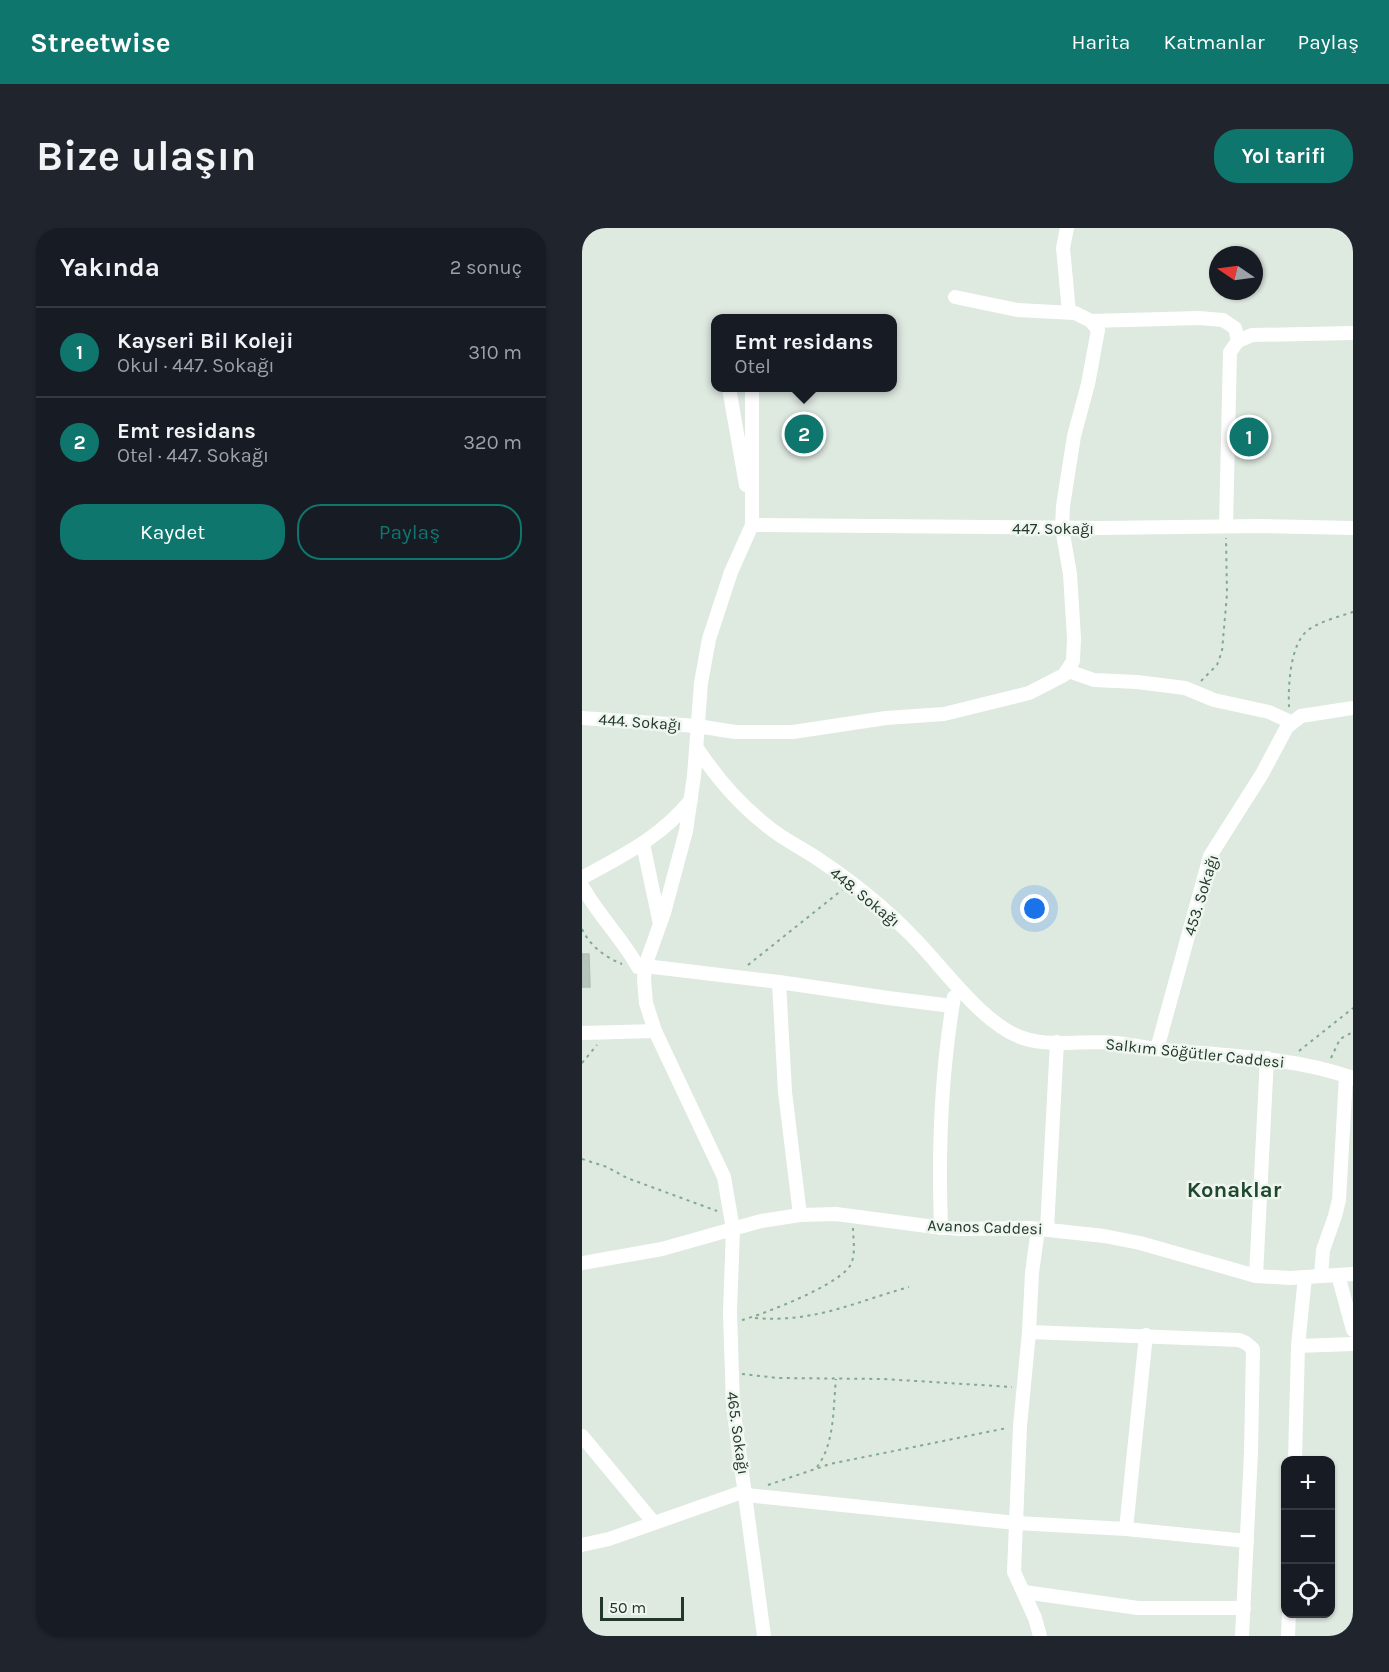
<!DOCTYPE html>
<html lang="tr">
<meta charset="utf-8">
<style>
:root{--surface:#171b24;--page:#20242c;--text:#f1f3f6;--muted:#9ea1a6;--line:#363941;--accent:#0f766e}
body{margin:0;font-family:Karla,sans-serif;background:var(--page);color:var(--text)}
.controls{position:absolute;right:18px;bottom:18px;display:grid;overflow:hidden;border-radius:12px;box-shadow:0 2px 4px #0004}
.controls button{width:54px;height:54px;display:grid;place-items:center;padding:0;border:0;border-bottom:2px solid var(--line);background:var(--surface);color:var(--text);font:30px sans-serif}
.compass{position:absolute;left:627px;top:18px;width:54px;height:54px;border-radius:50%;background:var(--surface);box-shadow:0 2px 4px #0004;rotate:283deg}
.scale{position:absolute;left:18px;bottom:15px;width:84px;box-sizing:border-box;padding-left:6px;border:3px solid #213729;border-top:0;font-size:16px;line-height:21px;white-space:nowrap;color:#213729;-webkit-text-stroke:4px #eef6ef;paint-order:stroke}
.you{position:absolute;left:453px;top:681px;width:21px;height:21px;margin:-15px;border:4px solid #fff;border-radius:50%;background:#1a73e8;box-shadow:0 0 0 9px #1a73e833}
.badge{display:grid;place-items:center;width:39px;height:39px;border-radius:50%;background:var(--accent);color:#fff;font-size:20px;font-weight:700}
.pin{position:absolute;translate:-50% -50%;border:3px solid #fff;box-shadow:0 2px 6px #0006}
.popup{position:absolute;left:129px;top:86px;width:186px;height:78px;box-sizing:border-box;display:grid;place-content:center;border-radius:12px;background:var(--surface);filter:drop-shadow(0 2px 4px #0005);font-size:20px;white-space:nowrap;color:var(--muted)}
.popup b{font-size:22px;color:var(--text)}
.popup::after{content:'';position:absolute;left:50%;top:100%;margin-left:-12px;border:12px solid transparent;border-top-color:var(--surface)}
.list{margin:0;padding:0;list-style:none}
h2{display:flex;justify-content:space-between;align-items:center;height:78px;margin:0;padding:0 24px;font-size:26px}
h2 small{font-size:20px;font-weight:400;color:var(--muted)}
.list li{display:grid;grid-template-columns:39px 1fr auto;gap:18px;align-items:center;box-sizing:border-box;height:90px;padding:0 24px;border-top:2px solid var(--line)}
.list b{display:block;font-size:22px;white-space:nowrap}
.list p{margin:0;font-size:20px;white-space:nowrap;color:var(--muted)}
.list em{font-size:20px;font-style:normal;color:var(--muted)}
.actions{display:flex;gap:12px;padding:18px 24px}
.actions a{flex:1;padding:14px 0;border:2px solid var(--accent);border-radius:24px;text-align:center;font-size:21px;color:var(--accent)}
.actions .main{background:var(--accent);color:#fff}
.icon{flex:none;width:33px;height:33px;fill:none;stroke:currentColor;stroke-width:2;stroke-linecap:round;stroke-linejoin:round}
.map{position:relative;flex:none;width:771px;height:1408px;overflow:hidden;border-radius:24px}
header{display:flex;align-items:center;gap:36px;box-sizing:border-box;height:84px;padding:0 30px;background:var(--accent);color:#fff}
header strong{font-size:28px}
nav{display:flex;gap:33px;margin-inline-start:auto;font-size:21px}
.intro{display:flex;align-items:center;justify-content:space-between;box-sizing:border-box;height:144px;padding:0 36px}
h1{margin:0;font-size:42px}
.button{padding:15px 27px;border-radius:24px;background:var(--accent);color:#fff;font-size:21px;font-weight:700}
main{display:flex;gap:36px;padding:0 36px}
aside{flex:1;background:var(--surface);border-radius:24px;box-shadow:0 2px 4px #0004}
.map>svg:first-child{display:block}
</style>
<header>
<strong>Streetwise</strong>
<nav><a>Harita</a><a>Katmanlar</a><a>Paylaş</a></nav>
</header>
<div class="intro"><h1>Bize ulaşın</h1><a class="button">Yol tarifi</a></div>
<main>
<aside>
<h2>Yakında<small>2 sonuç</small></h2>
<ul class="list">
<li><span class="badge">1</span><div><b>Kayseri Bil Koleji</b><p>Okul · 447. Sokağı</p></div><em>310 m</em></li>
<li><span class="badge">2</span><div><b>Emt residans</b><p>Otel · 447. Sokağı</p></div><em>320 m</em></li>
</ul>
<div class="actions"><a class="main">Kaydet</a><a>Paylaş</a></div>
</aside>
<div class="map">
<svg width="771" height="1408" viewBox="0 0 771 1408">
<rect width="100%" height="100%" fill="#dee9e0"/>
<!-- building -->
<polygon fill="#b7c6bb" stroke="#b1c2b5" stroke-width="1.5" points="0,726 7,726 8,759 0,759"/>
<g fill="none" stroke-linecap="round" stroke-linejoin="round">
<!-- path -->
<g stroke="#81aa8d" stroke-width="2" stroke-dasharray="3 4.5" stroke-linecap="butt">
<polyline points="619,453 635,437 640,423 645,366 644,310"/>
<path d="M 707,479 C 706,458 708,416 726,402 C 739,393 756,389 771,384"/>
<path d="M 0,701 C 8,718 23,729 40,736"/>
<polyline points="166,737 260,662"/>
<polyline points="717,823 771,780"/>
<polyline points="749,830 758,811 771,804"/>
<polyline points="0,835 15,817"/>
<polyline points="0,931 25,939 45,950 135,983"/>
<path d="M 173,1090 C 232,1095 273,1074 327,1059"/>
<path d="M 160,1092 C 182,1086 260,1056 269,1036 C 274,1025 271,1010 271,999"/>
<polyline points="160,1146 196,1150 302,1151 430,1159"/>
<path d="M 235,1239 C 253,1215 251,1180 254,1151"/>
<polyline points="186,1257 248,1236 425,1200"/>
</g>
<!-- minor -->
<g stroke="#fff" stroke-width="14">
<polyline points="485,0 481,20 487,84"/>
<polyline points="509,93 617,90 641,92 653,100 656,113"/>
<polyline points="147,160 164,257"/>
<polyline points="170,160 170,297 149,344 127,411 119,455 112,548 104,603 82,685 63,738 62,751 64,775 73,803 142,949 151,1001 148,1084 151,1178 182,1408"/>
<polyline points="170,297 516,300 679,298 771,300"/>
<polyline points="644,298 648,124 656,113 670,107 771,105"/>
<polyline points="486,443 512,452 555,454 603,460 632,472 687,484 709,494"/>
<polyline points="0,490 115,498 153,504 211,504 304,490 362,486 447,465 482,447 491,433 492,410 488,346 480,300 481,278 492,208 506,156 516,102 509,93 493,85 435,82 373,69"/>
<path d="M 115,520 C 134,549 156,575 184,597 C 199,610 216,618 233,629 C 268,652 302,679 331,709 C 361,739 403,800 444,811 C 472,819 505,812 534,815 C 554,817 573,822 593,823 C 653,828 713,830 771,850"/>
<polyline points="61,616 78,696"/>
<path d="M 0,650 C 41,627 78,610 109,572"/>
<path d="M 0,658 C 16,687 40,710 56,739"/>
<polyline points="63,738 197,754 306,770 370,778"/>
<polyline points="197,754 203,864 218,987"/>
<polyline points="0,805 73,803"/>
<polyline points="575,821 628,628 680,546 705,499 719,488 771,480"/>
<path d="M 359,1000 C 356,922 359,845 372,769"/>
<polyline points="456,1001 450,1045 447,1104 438,1198 432,1344 453,1390 458,1408"/>
<polyline points="465,1001 475,814"/>
<polyline points="0,1035 80,1021 179,993 218,987 254,986 353,999 379,1001 448,1000 522,1008 558,1015 674,1048 708,1050 771,1046"/>
<polyline points="756,1047 771,1102"/>
<polyline points="674,1048 685,830"/>
<polyline points="739,1048 741,1022 753,988 757,972 764,848"/>
<polyline points="447,1104 657,1112 664,1115 671,1121 669,1225 660,1408"/>
<polyline points="716,1118 771,1116"/>
<polyline points="0,1208 72,1295"/>
<polyline points="713,1232 716,1118 723,1049"/>
<polyline points="164,1267 434,1295 544,1301 665,1313"/>
<polyline points="544,1301 564,1107"/>
<polyline points="0,1317 27,1311 163,1263"/>
<polyline points="442,1364 556,1380 662,1380"/>
<polyline points="706,1408 707,1386"/>
</g>
</g>
<g text-anchor="middle" dominant-baseline="central" stroke-width="5" stroke-linejoin="round" paint-order="stroke">
<!-- street labels -->
<g font-size="16" fill="#213729" stroke="#eef6ef">
<text x="471" y="300">447. Sokağı</text>
<text transform="translate(58 494) rotate(4)">444. Sokağı</text>
<text transform="translate(619 667) rotate(-73)">453. Sokağı</text>
<text transform="translate(283 669) rotate(39)">448. Sokağı</text>
<text transform="translate(613 825) rotate(6)">Salkım Söğütler Caddesi</text>
<text transform="translate(403 999) rotate(2)">Avanos Caddesi</text>
<text transform="translate(156 1205) rotate(82)">465. Sokağı</text>
</g>
<!-- district labels -->
<g font-size="22" font-weight="bold" fill="#1f482e" stroke="#eef6ef">
<text x="652" y="962">Konaklar</text>
</g>
</g>
</svg>
<div class="controls">
<button>+</button>
<button>−</button>
<button><svg class="icon" aria-label="locate" viewBox="0 0 24 24"><circle cx="12" cy="12" r="6"/><path d="M12 2v4M12 18v4M2 12h4M18 12h4"/></svg></button>
</div>
<svg class="compass" viewBox="-18 -18 36 36"><path d="M0-13l5 13h-10z" fill="#e53935"/><path d="M0 13l5-13h-10z" fill="#9ea1a6"/></svg>
<div class="scale">50 m</div>
<div class="you"></div>
<div class="pin badge" style="left:667px;top:209px">1</div>
<div class="pin badge" style="left:222px;top:206px">2</div>
<div class="popup"><b>Emt residans</b>Otel</div>
</div>
</main>
